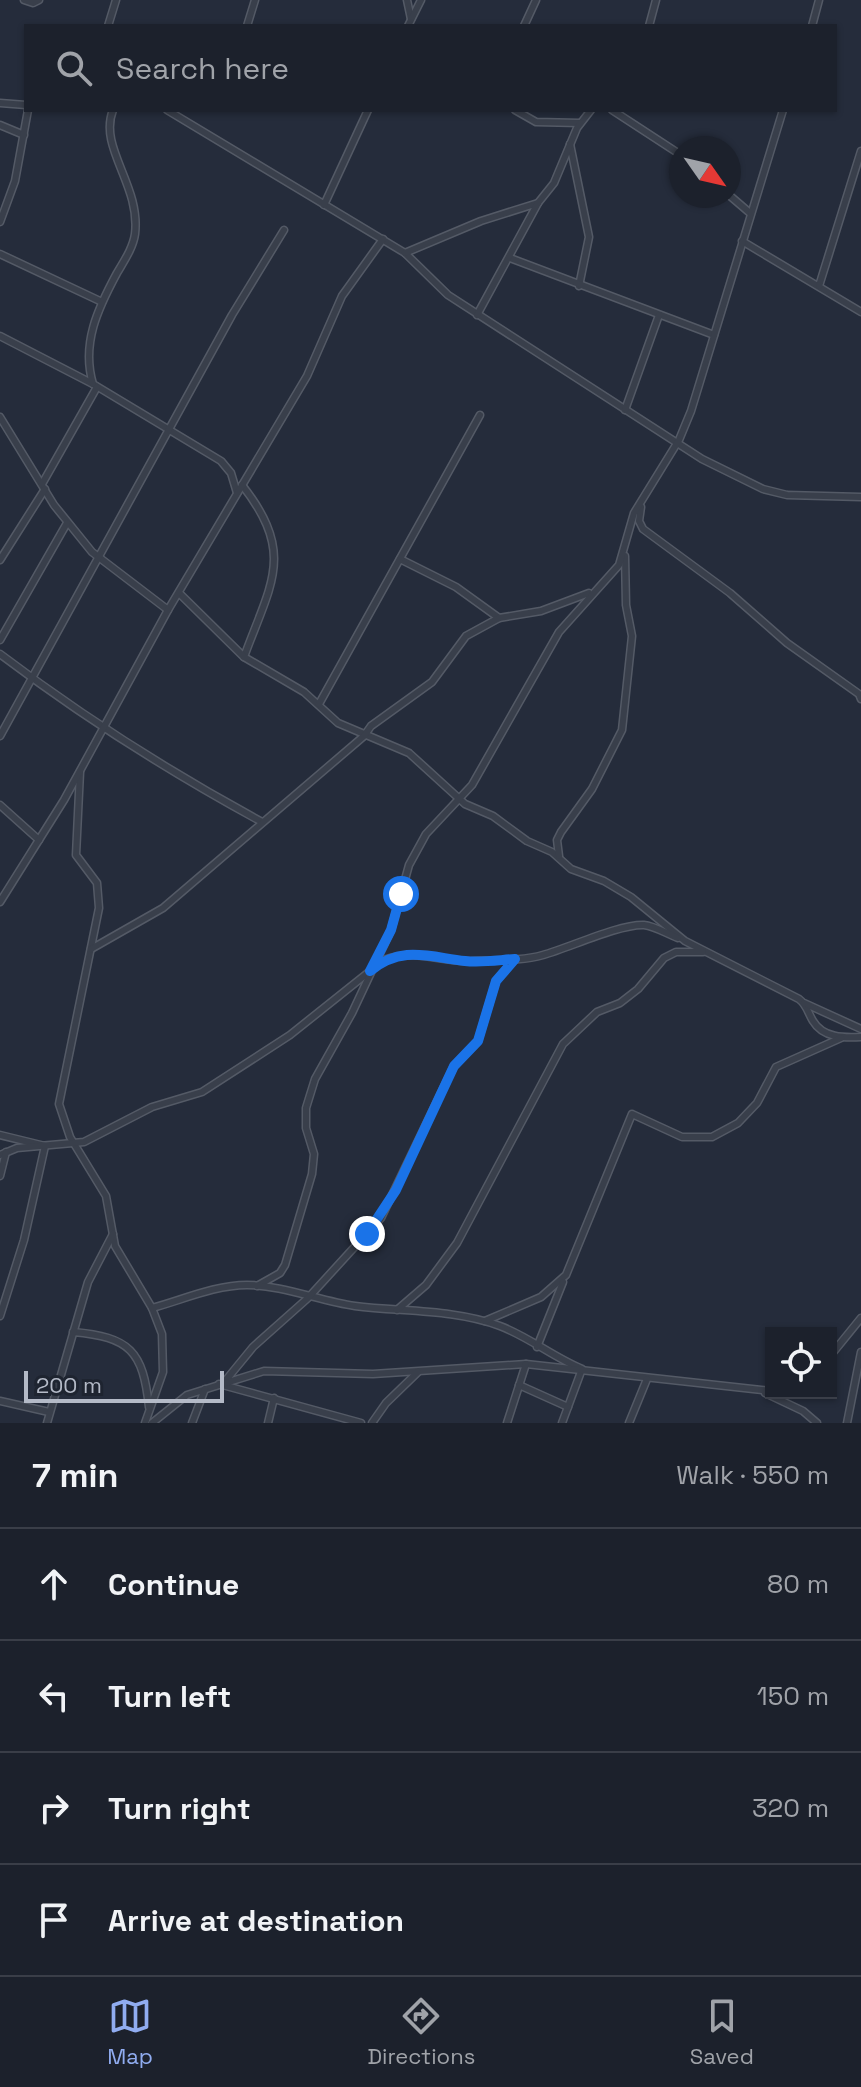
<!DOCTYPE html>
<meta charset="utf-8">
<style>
:root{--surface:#1c212c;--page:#292e38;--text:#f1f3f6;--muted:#a0a3a9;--line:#3a3e48;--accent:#90acf0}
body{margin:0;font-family:"Space Grotesk",sans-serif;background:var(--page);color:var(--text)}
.controls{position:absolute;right:24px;bottom:24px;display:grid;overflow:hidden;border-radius:0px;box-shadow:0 2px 6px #0004}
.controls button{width:72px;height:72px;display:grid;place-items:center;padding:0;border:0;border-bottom:2px solid var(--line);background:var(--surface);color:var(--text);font:40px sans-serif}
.compass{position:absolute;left:669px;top:136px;width:72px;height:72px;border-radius:50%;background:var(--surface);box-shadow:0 2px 6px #0004;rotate:124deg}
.scale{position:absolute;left:24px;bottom:20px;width:200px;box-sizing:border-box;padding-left:8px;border:4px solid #b4bac7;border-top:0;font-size:22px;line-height:28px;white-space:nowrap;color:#b4bac7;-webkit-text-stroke:6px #1e2430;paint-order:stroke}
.stop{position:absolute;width:24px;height:24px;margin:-18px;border:6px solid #1a73e8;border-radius:50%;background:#fff}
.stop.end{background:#1a73e8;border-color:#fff;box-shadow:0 2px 8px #0008}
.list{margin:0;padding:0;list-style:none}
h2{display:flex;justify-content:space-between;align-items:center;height:104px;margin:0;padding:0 32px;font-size:34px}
h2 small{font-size:26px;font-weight:400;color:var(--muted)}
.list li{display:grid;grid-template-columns:52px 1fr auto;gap:24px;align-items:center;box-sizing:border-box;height:112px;padding:0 32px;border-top:2px solid var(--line)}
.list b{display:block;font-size:30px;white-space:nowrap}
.list em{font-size:26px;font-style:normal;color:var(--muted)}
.icon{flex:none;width:44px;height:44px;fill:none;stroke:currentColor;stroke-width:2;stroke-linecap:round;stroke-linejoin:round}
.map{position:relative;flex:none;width:861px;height:1423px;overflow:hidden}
.search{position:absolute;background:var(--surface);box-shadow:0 2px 6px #0004;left:24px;right:24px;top:24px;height:88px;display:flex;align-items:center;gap:20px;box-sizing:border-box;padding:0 28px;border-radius:0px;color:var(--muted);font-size:30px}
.sheet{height:552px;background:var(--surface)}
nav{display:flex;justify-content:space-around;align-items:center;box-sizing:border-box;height:112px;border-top:2px solid var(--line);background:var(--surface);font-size:22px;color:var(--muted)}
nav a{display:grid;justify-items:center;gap:4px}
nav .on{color:var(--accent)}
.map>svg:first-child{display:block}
</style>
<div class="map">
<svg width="861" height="1423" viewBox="0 0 861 1423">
<rect width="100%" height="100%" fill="#252c3b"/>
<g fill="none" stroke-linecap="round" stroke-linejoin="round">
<!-- minor casing -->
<g stroke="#545a66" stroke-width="9">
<g id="minor">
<polyline points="24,0 33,3 39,0"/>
<polyline points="407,0 411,19"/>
<polyline points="108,26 116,0"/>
<polyline points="247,26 255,0"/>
<polyline points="408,26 421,0"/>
<polyline points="524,26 536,0"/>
<polyline points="649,26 656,0"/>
<polyline points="812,26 819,0"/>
<polyline points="0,103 26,105"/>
<polyline points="167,110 405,253 448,295 702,459 763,489 787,495 861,497"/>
<polyline points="515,110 536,122 580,123"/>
<polyline points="612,110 681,155"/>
<polyline points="0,125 24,135"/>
<polyline points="570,144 589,237 579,286"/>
<polyline points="729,195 750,213"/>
<polyline points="324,205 368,110"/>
<polyline points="0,222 15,181 28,110"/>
<polyline points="742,241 861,312"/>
<polyline points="405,253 481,221 538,203"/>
<polyline points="0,254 102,302"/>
<polyline points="510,258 714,335"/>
<polyline points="819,286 861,151"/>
<polyline points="477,315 538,203 554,183 577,128 591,110"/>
<polyline points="0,336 93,384 221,461 231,473 237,493"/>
<path d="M 93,384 C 81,344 98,308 117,273 C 124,261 133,248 135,234 C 141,185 98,148 113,110"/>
<polyline points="625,410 659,315"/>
<polyline points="0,417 54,505 92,552 168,610"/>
<polyline points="42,484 97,387"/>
<path d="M 242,485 C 296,554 271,583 244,657"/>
<polyline points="641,507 639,521 643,529 730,593 787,643 859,694 861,699"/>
<polyline points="400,559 456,587 499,618"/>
<polyline points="0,560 45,489"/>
<path d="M 179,593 L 244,657 L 304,692 L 338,723 L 409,753 L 465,804 L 493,816 L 527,841 L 552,852 L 571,869 L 604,881 L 631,897 L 685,941 L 799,999 C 807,1005 808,1013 813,1021 C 823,1038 844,1038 861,1037"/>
<polyline points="0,640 67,523"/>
<path d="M 0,654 C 83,717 170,772 262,822"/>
<polyline points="319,704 480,415"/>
<polyline points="0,736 232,315 284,230"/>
<polyline points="80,772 76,855 97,883 99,908 59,1104 70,1137 106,1196 115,1246 152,1308 162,1334 163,1372 145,1423"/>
<polyline points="0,805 39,840"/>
<polyline points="559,856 557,840 561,832 592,789 622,730 632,636 626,605 625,556"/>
<polyline points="0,902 64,800 168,610 307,376 342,296 383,239"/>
<polyline points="91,949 163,908 364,736 371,726 432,682 466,636 499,618 541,611 589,593"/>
<polyline points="804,1003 861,1029"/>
<polyline points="0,1135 45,1146 24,1240 0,1316"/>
<path d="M 0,1155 L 17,1148 L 84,1142 L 152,1107 L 202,1092 L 290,1035 L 384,960 C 417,948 443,963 475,961 C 498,960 522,961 543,955 C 569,948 619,924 644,925 C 655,926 667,934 678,938"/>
<polyline points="0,1176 6,1152"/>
<polyline points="257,1286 280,1273 285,1265 312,1174 314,1154 306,1128 306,1108 315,1079 352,1013 391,930 409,865 426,834 472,785 559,632 619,565 634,513 679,440 691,411 783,110"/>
<path d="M 152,1308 C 182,1300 215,1285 247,1285 C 282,1285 320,1301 355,1306 C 403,1312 454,1309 500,1326 C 529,1337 553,1357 582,1369 L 562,1423"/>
<polyline points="397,1310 426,1285 457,1243 563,1044 597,1012 620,1003 638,989 664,958 676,952 703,952"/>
<polyline points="485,1321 541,1297 566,1275 632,1114 682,1137 712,1137 738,1123 757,1103 776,1067 841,1038"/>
<path d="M 73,1332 C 130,1337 143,1351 149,1407"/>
<polyline points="537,1347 563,1282"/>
<polyline points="831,1355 861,1318"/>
<polyline points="226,1380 253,1347 308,1298 381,1218 454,1066 478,1041 496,981 515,959"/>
<polyline points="219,1384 361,1423"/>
<polyline points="519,1385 568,1407"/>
<polyline points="765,1393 803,1411 817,1423"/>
<polyline points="0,1401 49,1412"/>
<polyline points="47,1423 88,1282 113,1234"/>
<polyline points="152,1423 187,1395 264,1371 373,1374 526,1364 771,1391"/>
<polyline points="192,1423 205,1389"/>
<polyline points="268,1423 274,1398"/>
<polyline points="372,1423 386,1403 418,1372"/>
<polyline points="507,1423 526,1364"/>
<polyline points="629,1423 647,1379"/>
<polyline points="847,1423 861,1352"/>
</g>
</g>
<!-- minor -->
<use href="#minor" stroke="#393f4b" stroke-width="6"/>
</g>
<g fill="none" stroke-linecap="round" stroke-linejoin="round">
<!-- route -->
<path stroke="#1a73e8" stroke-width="10" d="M 367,1234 L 396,1190 L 454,1066 L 478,1041 L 496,981 L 515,959 C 499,960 481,963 465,961 C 429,957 402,945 370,971 L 391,930 L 401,894"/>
</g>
</svg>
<div class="controls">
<button><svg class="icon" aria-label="locate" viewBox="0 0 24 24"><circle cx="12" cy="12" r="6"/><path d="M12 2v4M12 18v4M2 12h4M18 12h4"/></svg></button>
</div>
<svg class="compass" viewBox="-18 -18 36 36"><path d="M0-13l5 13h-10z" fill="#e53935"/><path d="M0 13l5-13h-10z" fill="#a0a3a9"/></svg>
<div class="scale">200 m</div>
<div class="stop" style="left:401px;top:894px"></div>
<div class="stop end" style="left:367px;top:1234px"></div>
<div class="search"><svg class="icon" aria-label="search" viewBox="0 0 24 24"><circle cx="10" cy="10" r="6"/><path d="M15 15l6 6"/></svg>Search here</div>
</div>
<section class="sheet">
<h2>7 min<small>Walk · 550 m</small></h2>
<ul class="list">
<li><svg class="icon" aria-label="ahead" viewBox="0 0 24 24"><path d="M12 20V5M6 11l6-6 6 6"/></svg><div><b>Continue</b></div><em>80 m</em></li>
<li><svg class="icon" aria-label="left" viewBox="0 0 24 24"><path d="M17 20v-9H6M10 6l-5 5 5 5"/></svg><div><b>Turn left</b></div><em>150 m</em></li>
<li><svg class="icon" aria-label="right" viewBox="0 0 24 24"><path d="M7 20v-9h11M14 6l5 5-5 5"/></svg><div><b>Turn right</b></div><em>320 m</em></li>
<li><svg class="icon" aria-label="arrive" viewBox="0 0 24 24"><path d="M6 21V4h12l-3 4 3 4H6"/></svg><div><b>Arrive at destination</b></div></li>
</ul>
</section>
<nav>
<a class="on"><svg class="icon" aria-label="map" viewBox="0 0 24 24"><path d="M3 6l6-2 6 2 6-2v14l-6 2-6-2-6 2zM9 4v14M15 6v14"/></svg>Map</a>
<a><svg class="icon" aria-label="directions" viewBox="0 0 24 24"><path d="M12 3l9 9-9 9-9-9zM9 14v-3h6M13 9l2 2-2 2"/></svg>Directions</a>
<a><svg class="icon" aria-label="saved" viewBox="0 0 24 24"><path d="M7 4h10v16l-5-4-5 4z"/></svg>Saved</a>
</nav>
